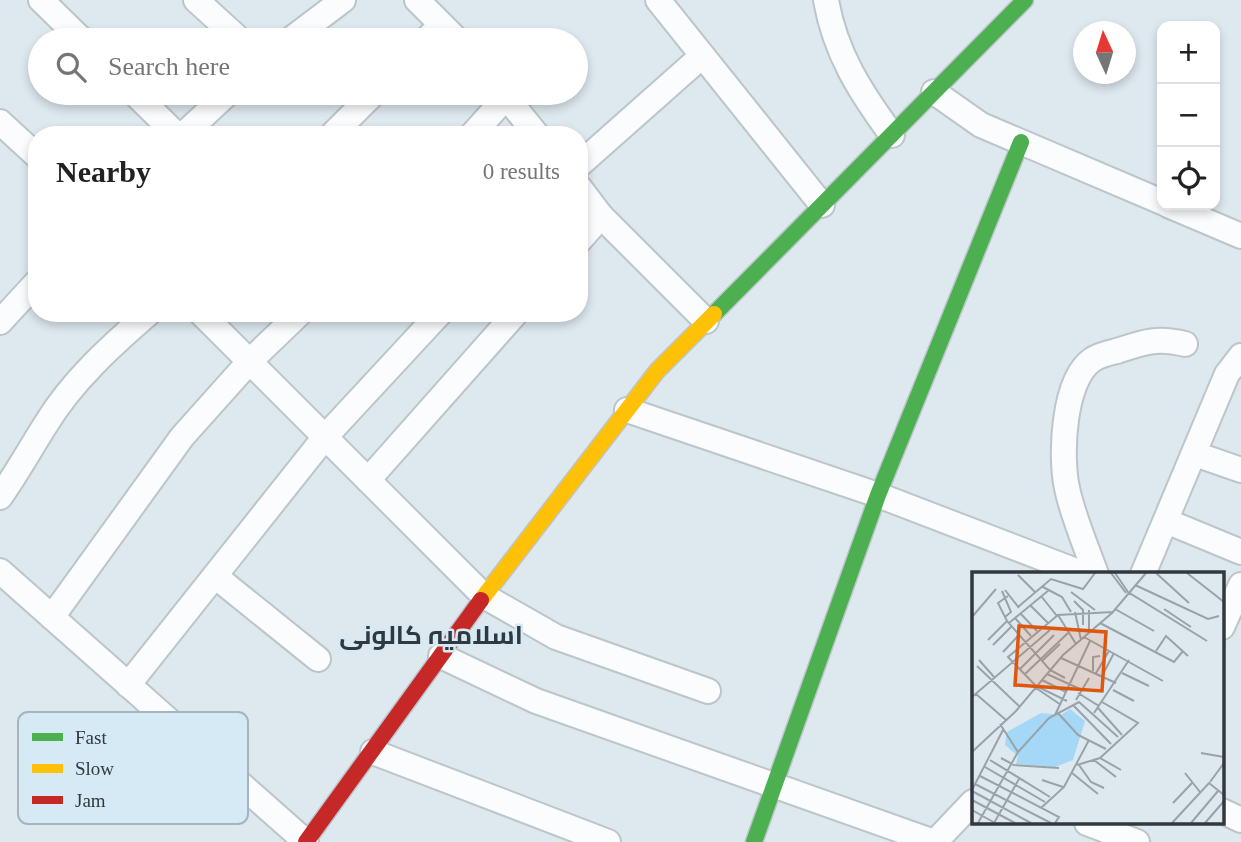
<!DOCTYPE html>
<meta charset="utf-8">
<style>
:root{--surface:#fff;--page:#f6f6f6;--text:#202124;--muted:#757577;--line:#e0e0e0}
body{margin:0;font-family:"Times New Roman",Cairo,serif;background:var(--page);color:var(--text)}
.controls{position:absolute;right:21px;top:21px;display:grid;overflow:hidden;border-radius:14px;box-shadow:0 4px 10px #0003}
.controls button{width:63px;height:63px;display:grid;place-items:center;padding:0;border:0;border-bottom:2px solid var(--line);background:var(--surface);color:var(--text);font:35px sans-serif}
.compass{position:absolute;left:1073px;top:21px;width:63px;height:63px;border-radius:50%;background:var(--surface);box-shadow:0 4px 10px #0003;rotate:356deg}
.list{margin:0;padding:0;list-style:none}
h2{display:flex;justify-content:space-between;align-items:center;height:91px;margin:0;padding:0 28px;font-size:30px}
h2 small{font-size:23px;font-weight:400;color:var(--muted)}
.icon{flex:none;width:38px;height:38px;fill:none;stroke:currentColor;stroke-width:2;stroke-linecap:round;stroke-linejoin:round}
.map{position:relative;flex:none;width:1241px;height:842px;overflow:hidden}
.search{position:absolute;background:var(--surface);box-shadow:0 4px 10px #0003;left:28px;top:28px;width:560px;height:77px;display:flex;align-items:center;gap:18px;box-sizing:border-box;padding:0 24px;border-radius:38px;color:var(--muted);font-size:26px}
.panel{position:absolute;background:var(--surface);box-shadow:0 4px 10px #0003;left:28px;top:126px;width:560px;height:196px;border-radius:28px}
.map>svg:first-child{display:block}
</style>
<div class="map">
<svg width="1241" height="842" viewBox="0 0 1241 842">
<rect width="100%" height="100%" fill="#dde8ef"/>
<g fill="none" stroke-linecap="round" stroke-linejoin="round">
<!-- street casing -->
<g stroke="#bcc5ca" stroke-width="28">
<g id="street">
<polyline points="41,0 82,40"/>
<polyline points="196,0 240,40"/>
<polyline points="417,0 457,40"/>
<polyline points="658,0 822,205"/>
<path d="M 826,0 C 835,53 861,93 892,135"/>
<polyline points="290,40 343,0"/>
<polyline points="426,40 441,25"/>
<polyline points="934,92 981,125 1162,202"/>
<polyline points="134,93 177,135"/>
<polyline points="503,93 537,135"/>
<polyline points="0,122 37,156"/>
<polyline points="183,135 228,93"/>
<polyline points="332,135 374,93"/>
<polyline points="472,135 506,97"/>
<polyline points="579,165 702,56"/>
<polyline points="579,187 601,216 706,321"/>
<polyline points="1168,205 1241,236"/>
<polyline points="579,241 601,216"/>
<polyline points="201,313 484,596 556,637 708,691"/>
<polyline points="0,322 37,282"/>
<polyline points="627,410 878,495 1084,574"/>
<polyline points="1195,454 1241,470"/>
<polyline points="368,480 516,313"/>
<path d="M 0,497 C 17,473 30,449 46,424 C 72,381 112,345 149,313"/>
<polyline points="1166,521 1241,552"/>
<polyline points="0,571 306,842"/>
<path d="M 1096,574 C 1086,546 1073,517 1067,488 C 1060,457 1063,380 1092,360 C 1099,355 1109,353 1117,351 C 1144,342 1157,337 1185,344"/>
<polyline points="1143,574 1227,374 1241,356"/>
<polyline points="215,576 318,659"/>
<polyline points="52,617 182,437 249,362 300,313"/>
<polyline points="1222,627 1241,585"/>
<polyline points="441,656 536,701 934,842"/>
<polyline points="128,685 325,437 440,313"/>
<polyline points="373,752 608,842"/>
<polyline points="1222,811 1241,820"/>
<polyline points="1087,823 1137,842"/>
<polyline points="935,842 973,802"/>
</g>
</g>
<!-- fast casing -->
<g stroke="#bcc5ca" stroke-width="19">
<g id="fast">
<polyline points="714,314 1025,0"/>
<polyline points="754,842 878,495 1021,142"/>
</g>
</g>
<!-- slow casing -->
<g stroke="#bcc5ca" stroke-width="19">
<polyline id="slow" points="481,600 657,371 714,314"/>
</g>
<!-- jam casing -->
<g stroke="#bcc5ca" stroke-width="19">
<polyline id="jam" points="306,842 481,600"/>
</g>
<!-- street -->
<use href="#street" stroke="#fafcfd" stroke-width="24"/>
<!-- fast -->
<use href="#fast" stroke="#4caf50" stroke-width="16"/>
<!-- slow -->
<use href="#slow" stroke="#ffc107" stroke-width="16"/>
<!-- jam -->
<use href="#jam" stroke="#c62828" stroke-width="16"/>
</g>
<g text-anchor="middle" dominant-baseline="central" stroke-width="5" stroke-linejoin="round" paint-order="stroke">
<!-- district labels -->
<g font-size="26" font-weight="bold" fill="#32393e" stroke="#d6eaf6">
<text x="431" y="635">اسلامیہ کالونی</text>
</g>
</g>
<!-- overview -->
<g transform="translate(972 572)">
<rect width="252" height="252" fill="#dde8ef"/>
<path d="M 98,137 L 113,149 L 101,188 L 83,195 L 44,192 L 46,184 L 33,173 L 35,160 L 69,141 L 89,143 Z" fill="#a4d8f6"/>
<path fill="none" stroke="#99a2a8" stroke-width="2" d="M 139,1 L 154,21M 143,1 L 156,20 L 235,69M 184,1 L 217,31M 215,1 L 252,30M 46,3 L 63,20M 163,13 L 236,47 L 247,44M 71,15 L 90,25 L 99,40M 33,18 L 47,36M 30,19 L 39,40 L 33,45M 99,20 L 123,38M 36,24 L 26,31 L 35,49 L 78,98 L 93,106M 69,24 L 85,44M 102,29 L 111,38 L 111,53M 58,33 L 76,51M 46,35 L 79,7 L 111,17 L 123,1M 143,37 L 182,59M 192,37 L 219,55M 117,38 L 117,60M 103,40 L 109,68M 48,41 L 65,59M 86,43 L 104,72M 0,45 L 24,17M 43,46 L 59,64M 37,51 L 77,18M 128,51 L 202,90 L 211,79M 112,65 L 191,109M 16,68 L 35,49M 21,73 L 39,55M 184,79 L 194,64 L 216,84M 31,80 L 47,63M 89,86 L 144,111M 7,88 L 23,106M 70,89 L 88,72M 5,94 L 48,135M 48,97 L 82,63M 121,99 L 121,85 L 128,84M 124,101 L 137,79M 150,101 L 177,114M 53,102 L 96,61M 75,102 L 108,117M 130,104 L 142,81M 70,108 L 94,120M 64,116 L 89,133M 141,118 L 162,129M 106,121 L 127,134M 4,122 L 34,148M 0,125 L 78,58M 104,128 L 117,106M 95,129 L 64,114 L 36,85 L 86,43 L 141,40M 101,133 L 139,172M 126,136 L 150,163M 85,140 L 106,163 L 134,177M 122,141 L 157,88M 83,143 L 118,69M 28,152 L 46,180M 0,180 L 44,139 L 91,83 L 140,41 L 174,1M 229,181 L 252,185M 29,186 L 42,193 L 87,196M 128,186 L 149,198M 18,188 L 78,225M 122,188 L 144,205M 105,193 L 128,186 L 166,151 L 130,130M 107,193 L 119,210 L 132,216M 13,195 L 73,230M 100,201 L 126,222M 213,201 L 228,220M 8,204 L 87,245 L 83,251M 70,208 L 91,215M 238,210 L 252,191M 3,212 L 79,251M 0,218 L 31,158M 0,219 L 59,251M 0,228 L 43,251M 201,231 L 220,211M 69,236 L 92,215 L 117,168M 0,238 L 23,251M 6,251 L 46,180 L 77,146 L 107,130 L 146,165M 22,251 L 47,207M 200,251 L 237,211 L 252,223M 219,251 L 246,219M 233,251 L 252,229"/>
<path fill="#df570e" fill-opacity="0.15" stroke="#df570e" stroke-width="3.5" d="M 47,54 L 134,60 L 130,119 L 43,113 Z"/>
<rect width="252" height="252" fill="none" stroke="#32393e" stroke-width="3.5"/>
</g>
<!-- legend -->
<rect x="18" y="712" width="230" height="112" rx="10" fill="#d6eaf6" stroke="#a5b5bf" stroke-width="2"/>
<rect x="32" y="733" width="31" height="8" fill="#4caf50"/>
<rect x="32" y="764" width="31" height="9" fill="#ffc107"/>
<rect x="32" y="796" width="31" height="8" fill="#c62828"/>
<g font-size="19" fill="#32393e">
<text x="75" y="744">Fast</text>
<text x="75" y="775">Slow</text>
<text x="75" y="807">Jam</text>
</g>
</svg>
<div class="controls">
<button>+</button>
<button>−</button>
<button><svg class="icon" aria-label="locate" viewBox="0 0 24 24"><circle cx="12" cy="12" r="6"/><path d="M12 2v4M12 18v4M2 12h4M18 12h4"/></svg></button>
</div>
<svg class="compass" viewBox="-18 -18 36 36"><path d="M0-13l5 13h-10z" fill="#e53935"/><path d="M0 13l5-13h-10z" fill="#757577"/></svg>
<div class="search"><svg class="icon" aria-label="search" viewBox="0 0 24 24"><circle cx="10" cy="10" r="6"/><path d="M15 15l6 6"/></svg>Search here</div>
<section class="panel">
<h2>Nearby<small>0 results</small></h2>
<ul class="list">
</ul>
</section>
</div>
